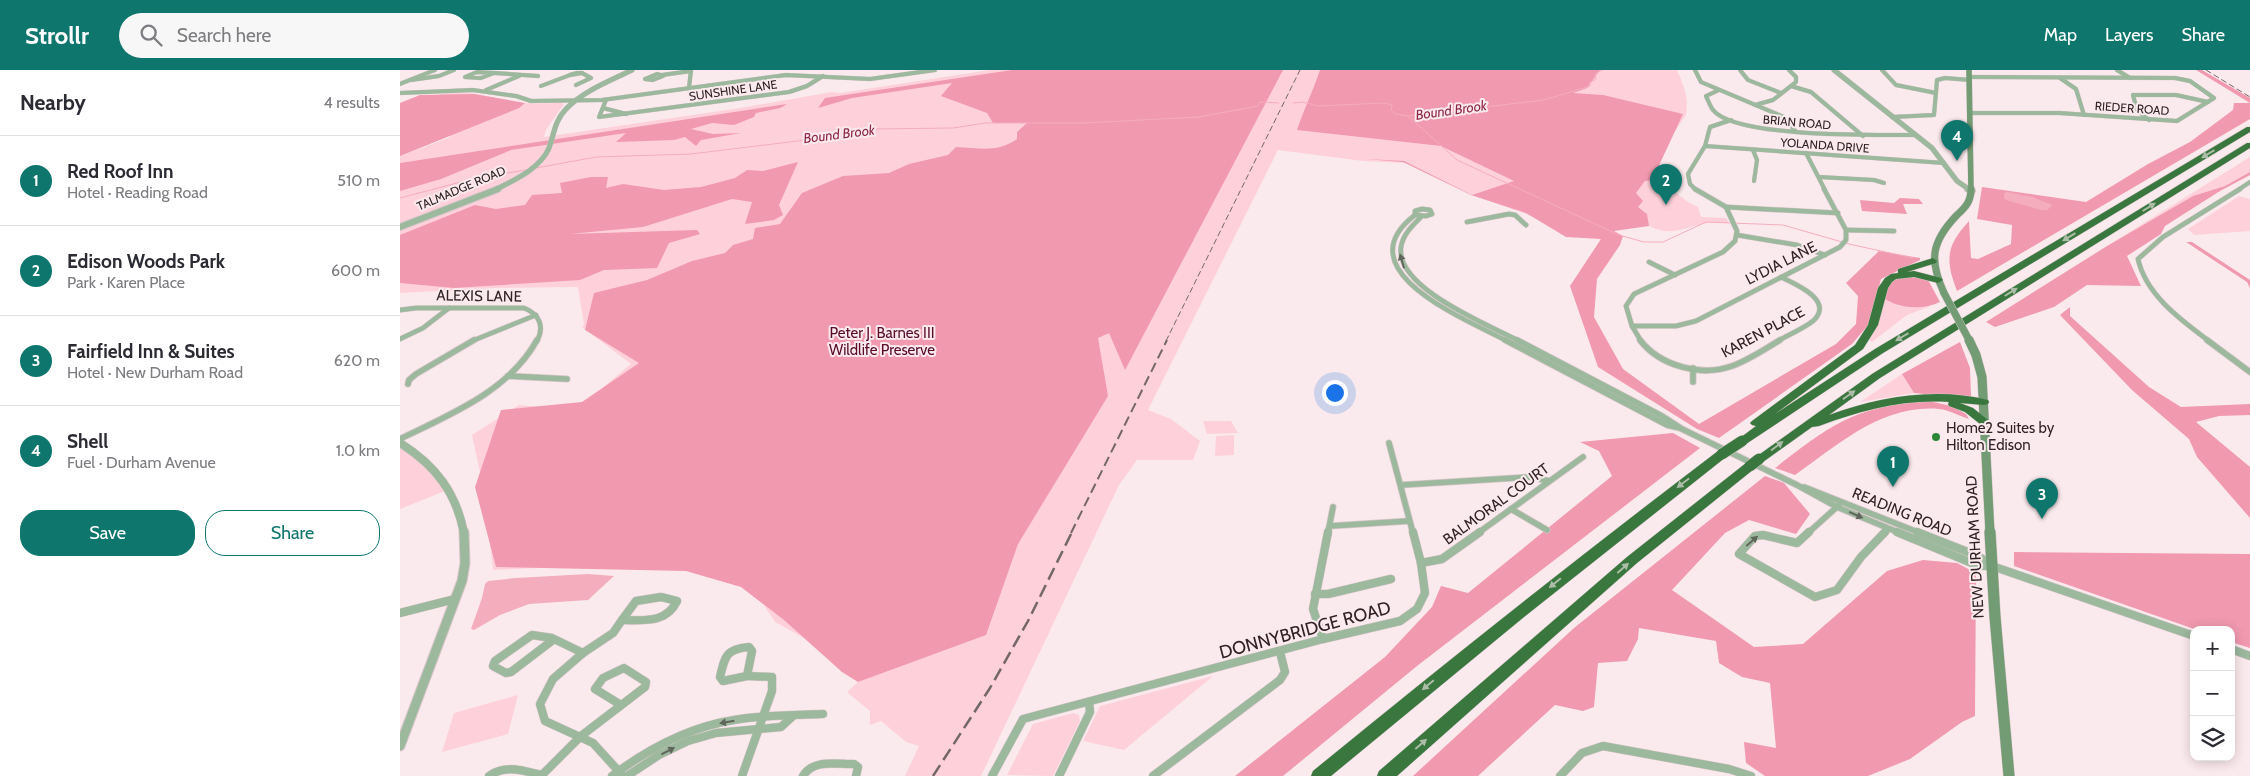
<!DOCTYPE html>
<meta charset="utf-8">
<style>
:root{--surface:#fff;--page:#f7f7f7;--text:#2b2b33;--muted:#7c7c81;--line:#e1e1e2;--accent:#0f766e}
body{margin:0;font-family:Cabin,sans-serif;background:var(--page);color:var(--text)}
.controls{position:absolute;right:15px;bottom:15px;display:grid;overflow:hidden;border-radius:10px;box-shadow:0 2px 12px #0003}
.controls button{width:45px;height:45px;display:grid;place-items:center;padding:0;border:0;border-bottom:1px solid var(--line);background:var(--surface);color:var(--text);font:25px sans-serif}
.you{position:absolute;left:934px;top:322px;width:18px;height:18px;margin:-12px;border:4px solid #fff;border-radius:50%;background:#1a73e8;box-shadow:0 0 0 8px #1a73e833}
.badge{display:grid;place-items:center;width:32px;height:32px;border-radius:50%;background:var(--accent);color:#fff;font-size:16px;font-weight:700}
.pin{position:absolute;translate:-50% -41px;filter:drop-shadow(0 1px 2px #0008)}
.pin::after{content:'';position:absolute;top:26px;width:18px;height:15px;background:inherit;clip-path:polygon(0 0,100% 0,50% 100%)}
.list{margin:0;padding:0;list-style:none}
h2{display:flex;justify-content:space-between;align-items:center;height:65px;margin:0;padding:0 20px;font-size:21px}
h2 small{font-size:16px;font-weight:400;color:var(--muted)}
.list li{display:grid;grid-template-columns:32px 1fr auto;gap:15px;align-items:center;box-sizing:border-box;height:90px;padding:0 20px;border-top:1px solid var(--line)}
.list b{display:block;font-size:19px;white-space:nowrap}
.list p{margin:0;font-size:16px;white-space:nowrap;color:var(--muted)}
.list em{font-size:16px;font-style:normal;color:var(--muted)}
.actions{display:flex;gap:10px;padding:15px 20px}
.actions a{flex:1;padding:11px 0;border:1px solid var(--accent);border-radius:20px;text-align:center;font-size:18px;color:var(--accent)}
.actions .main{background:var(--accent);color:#fff}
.icon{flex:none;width:28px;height:28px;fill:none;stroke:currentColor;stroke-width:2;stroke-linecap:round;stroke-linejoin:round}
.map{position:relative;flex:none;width:1850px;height:706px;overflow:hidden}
header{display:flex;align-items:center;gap:30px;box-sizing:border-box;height:70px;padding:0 25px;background:var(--accent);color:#fff}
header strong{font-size:24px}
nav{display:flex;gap:28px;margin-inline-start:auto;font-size:18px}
.search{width:350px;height:45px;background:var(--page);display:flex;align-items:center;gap:12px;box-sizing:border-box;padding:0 18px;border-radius:28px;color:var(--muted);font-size:19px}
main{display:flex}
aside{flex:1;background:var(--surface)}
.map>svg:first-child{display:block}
</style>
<header>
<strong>Strollr</strong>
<div class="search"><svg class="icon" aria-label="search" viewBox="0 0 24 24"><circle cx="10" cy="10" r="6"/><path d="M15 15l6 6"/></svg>Search here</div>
<nav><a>Map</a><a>Layers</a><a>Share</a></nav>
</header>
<main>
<aside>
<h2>Nearby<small>4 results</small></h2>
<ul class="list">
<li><span class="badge">1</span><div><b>Red Roof Inn</b><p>Hotel · Reading Road</p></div><em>510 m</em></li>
<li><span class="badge">2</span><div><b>Edison Woods Park</b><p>Park · Karen Place</p></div><em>600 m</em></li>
<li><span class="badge">3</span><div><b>Fairfield Inn &amp; Suites</b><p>Hotel · New Durham Road</p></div><em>620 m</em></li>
<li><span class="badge">4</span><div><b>Shell</b><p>Fuel · Durham Avenue</p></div><em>1.0 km</em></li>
</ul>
<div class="actions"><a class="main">Save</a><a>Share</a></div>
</aside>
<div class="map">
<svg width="1850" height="706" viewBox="0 0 1850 706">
<rect width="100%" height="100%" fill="#fbeaed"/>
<!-- green -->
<g fill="#fed0da">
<path d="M 590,0 L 1277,0 C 1284,16 1289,28 1286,45 L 1201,170 L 1072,125 L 1006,93 L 963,91 L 878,80 L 748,340 L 771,349 L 800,371 L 793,390 L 737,390 L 719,415 L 581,706 L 505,706 L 519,676 L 506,672 L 481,651 L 470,655 L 470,641 L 447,622 L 458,612 L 469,608 L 469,604 L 375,552 L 348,511 L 256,493 L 93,500 L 83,416 L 72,365 L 119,335 L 165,339 L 189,329 L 231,294 L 182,257 L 184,255 L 178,217 L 96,218 L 0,223 L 0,86 L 51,67 L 16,33 C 59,13 80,27 123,33 C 136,34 150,33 162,33 L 164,34 L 146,60 L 144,67 L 340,38 L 432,22 L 440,23 Z"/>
<polygon points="1850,87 1850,102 1825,116 1793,126 1707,176"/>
<path d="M 1259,110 L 1288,132 L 1298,137 L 1301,147 L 1326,148 L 1329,153 C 1322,153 1315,152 1308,153 C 1285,156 1274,168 1249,156 L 1246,143 L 1238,137 L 1236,123 L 1245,111 Z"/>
<polygon points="1839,126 1850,129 1850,161 1794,165 1788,159"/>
<polygon points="1484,228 1499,236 1531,236 1507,245 1472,272 1469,270 1478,253"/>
<polygon points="1502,304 1514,323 1460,332"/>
<polygon points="803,351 831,351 838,363 807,364"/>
<polygon points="834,365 834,385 815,386 816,366"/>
<polygon points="0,374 23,392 45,421 0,439"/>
<polygon points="813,606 724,680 683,671 700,636"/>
<polygon points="118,625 108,664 42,682 54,643"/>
<polygon points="673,643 679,645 680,651 653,706 607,705 633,654"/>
</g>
<!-- forest -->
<g fill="#f199af">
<path d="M 612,0 L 883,0 L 725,300 L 709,263 L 698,268 L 708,326 L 618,474 L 586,565 L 458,612 L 442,602 L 384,550 L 341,517 L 286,501 L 96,497 L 75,417 L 101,340 L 182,332 L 239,293 L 185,260 L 194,223 L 247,210 L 292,191 L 325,183 L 333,175 L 353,169 L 355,158 L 380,154 L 402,123 L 443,106 L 489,103 L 509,94 L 548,85 L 556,77 C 580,78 597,83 617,69 L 617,62 L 627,53 L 593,53 L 587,43 L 541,26 L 552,13 L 452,28 L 418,38 L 425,28 Z"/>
<path d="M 920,0 L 1200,0 L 1187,18 L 1173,23 L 1203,25 L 1283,44 L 1255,104 L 1259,110 L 1245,111 L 1236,123 L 1243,131 L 1238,137 L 1247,144 L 1249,156 L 1214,161 L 1223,166 L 1220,175 L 1197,209 L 1194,247 L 1223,299 L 1299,354 L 1436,274 L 1456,254 L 1458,226 L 1446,213 L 1479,181 L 1520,188 L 1520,190 L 1481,209 L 1469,254 L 1452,274 L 1319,368 L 1297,359 L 1198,297 L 1170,216 L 1201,169 L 1166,167 L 1126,143 L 1071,125 L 1003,92 L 965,89 L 1004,91 L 1072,125 L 1114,111 L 1041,76 L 897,60 C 904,39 913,21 920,0 Z"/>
<path d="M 1769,0 L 1802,0 L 1850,28 L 1850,49 L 1557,221 C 1545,190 1546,176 1569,151 L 1571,188 L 1578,189 L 1611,174 L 1612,155 L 1577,149 L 1582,117 L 1686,132 L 1748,94 L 1790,72 L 1833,40 L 1834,33 L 1850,33 L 1796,0 Z"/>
<polygon points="74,24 125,33 119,38 0,86 0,33 20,25"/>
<polygon points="387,34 380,38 356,43 354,47 334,55 312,53 291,59 313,64 341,63 301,70 296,76 285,67 274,70 216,72 226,63 111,80 41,109 0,121 0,93"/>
<polygon points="398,92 379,135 383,145 374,150 345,154 352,132 332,129 243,157 170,164 297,160 300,164 269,173 257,198 204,200 180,210 54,218 0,213 0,165 75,135 96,139 125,135 132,125 162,123 160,113 191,107 208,107 206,118 223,114 264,120 301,117 335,108 347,100 363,101"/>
<polygon points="1850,102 1850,105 1820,121 1765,156 1761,164 1727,186 1741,216 1687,215 1654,237 1595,257 1586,252 1707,176 1793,126 1825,116"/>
<polygon points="1500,128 1519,129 1523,134 1503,134 1507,144 1462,141 1460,130 1494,133"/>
<polygon points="1786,172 1792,172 1850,210 1850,218 1847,212"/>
<path d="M 1499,207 L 1527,208 L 1540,232 C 1524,240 1498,239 1484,228 L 1488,215 Z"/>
<polygon points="1670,237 1670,246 1749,317 1781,337 1850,334 1850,345 1819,346 1796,352 1850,397 1850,448 1797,387 1789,369 1732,320 1660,245"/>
<polygon points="1560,272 1570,298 1571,326 1567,328 1514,323 1502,304"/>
<path d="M 1529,331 L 1551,336 L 1566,344 L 1569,349 C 1559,346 1549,340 1539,339 C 1482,334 1438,375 1395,405 L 1375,398 C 1432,354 1455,336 1529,331 Z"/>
<polygon points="1273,363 1300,378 1017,596 883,706 835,706 985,587 1032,537 1041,516 1068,523 1212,406 1199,381 1180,372"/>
<polygon points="1365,406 1384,413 1410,444 1396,464 1349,450 1325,463 1272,520 1354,577 1403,574 1487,501 1523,490 1557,493 1576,503 1575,646 1562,652 1510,689 1468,706 1365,706 1346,693 1344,672 1376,678 1370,613 1342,607 1319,593 1316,571 1239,558 1238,569 1227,591 1198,593 1194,637 1183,641 1155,635 1078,706 1013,706 1174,558"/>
<polygon points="1614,482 1850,484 1850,578 1831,572 1831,560 1797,560 1614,496"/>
</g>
<!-- water -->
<g fill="#f4adbd">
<polygon points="1607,122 1632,127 1653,135 1647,140 1641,140 1606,130 1604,128 1604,123"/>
<polygon points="188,504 214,506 188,530 129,534 100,545 74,560 71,559 82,528 85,514 88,511 116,508"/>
</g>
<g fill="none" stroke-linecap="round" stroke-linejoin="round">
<!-- stream -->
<g stroke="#f4adbd" stroke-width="1">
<polyline points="893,33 902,32 919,36 984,33 992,35 991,40 995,44 1008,46 1144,30 1190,16 1190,12 1196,9 1195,4 1202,0"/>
<polyline points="1008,46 1057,90 1219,165 1244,172 1263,172 1306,152 1383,155 1449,174 1513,188"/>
<polyline points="136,98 196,87 291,84 422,68 474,59 553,58 585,53 683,53 799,47 858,36 860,32 879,33"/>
<polyline points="0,128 76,108 126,100"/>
</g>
<!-- minor-far3 casing -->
<g stroke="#d7c6c9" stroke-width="4.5">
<g id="minor-far3">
<polyline points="1295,0 1301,12 1384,47 1396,62"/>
<polyline points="1340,0 1348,10 1381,23"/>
<polyline points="1482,0 1496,15 1536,23"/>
<polyline points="1717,0 1730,8"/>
<polygon points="77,2 94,3 81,8 65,7"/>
<polyline points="94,3 138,6"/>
<polygon points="177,3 182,3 170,5"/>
<polygon points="257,4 263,6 253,10 245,9"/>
<polyline points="262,5 291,1"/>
<polyline points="1569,7 1775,8 1790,11 1814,28 1777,51 1659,43 1571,43"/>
<polyline points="1660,8 1676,19 1684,45"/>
<polyline points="11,10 39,6 54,0"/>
<polyline points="0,14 35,0"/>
<polyline points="176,15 191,8 182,3"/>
<polyline points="141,16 170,5"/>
<polyline points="1391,16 1411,22 1463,66"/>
<polyline points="289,18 291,0"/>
<polyline points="86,20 119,6"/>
<path d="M 1319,20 L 1306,26 C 1308,30 1310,36 1313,40 C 1335,68 1478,65 1515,65"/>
<polyline points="0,23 73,20 116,26 131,31 202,30 386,5 470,9 535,0"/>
<polyline points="206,30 199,47 389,22 407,16 423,6"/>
<polyline points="1355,35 1373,30 1396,12 1396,7 1389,0"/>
<polyline points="203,38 226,44"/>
<polyline points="1492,47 1534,45 1537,10 1545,8 1570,10"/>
<polyline points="1749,50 1737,40 1733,25 1776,25 1808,32"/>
<polyline points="1305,76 1544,93"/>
<polyline points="1353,80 1357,90 1354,111"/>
<polyline points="1406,83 1425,120"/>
<polyline points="1419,107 1474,110 1484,113"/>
<polyline points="1296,120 1290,114 1288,104 1305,76 1310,57 1331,50"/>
<polyline points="1838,120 1850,112"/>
</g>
</g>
<!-- minor-far2 casing -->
<g stroke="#d7c6c9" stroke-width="5.5">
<g id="minor-far2">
<polyline points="1326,137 1438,143"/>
<polygon points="1022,139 1030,140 1032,144 1026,146 1015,145 1015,141"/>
<path d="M 1015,145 C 942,201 1068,250 1107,271"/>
<path d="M 1022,146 C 1013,155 1003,164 1001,177 C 995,218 1089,255 1119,271"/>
<polyline points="1067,152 1109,144 1115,145 1126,155"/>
<polyline points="1446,160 1494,161"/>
<polyline points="1337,165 1397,175 1425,185"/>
<polyline points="1249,192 1275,205"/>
<path d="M 0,240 L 16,238 L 124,238 C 139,244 145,256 137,271"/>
<polyline points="1232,256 1276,256 1296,251 1440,177 1446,170 1446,160 1424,119"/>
<polyline points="0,269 23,258 49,238"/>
<polyline points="72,271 136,245"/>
<polyline points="1241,271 1232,256 1226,236 1234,224 1323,182 1335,171 1337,161 1326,137 1295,119"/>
<path d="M 1378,271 C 1388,265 1409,256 1415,249 C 1433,229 1393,213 1381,207"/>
<path d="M 1809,271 C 1781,250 1746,225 1738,189 L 1763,167 L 1840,119"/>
</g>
</g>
<!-- minor-far1 casing -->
<g stroke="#d7c6c9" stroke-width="7">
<g id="minor-far1">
<polyline points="1105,270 1267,355 1280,358"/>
<polyline points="1117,270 1262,346 1282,359 1397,415 1437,437 1500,463"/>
<path d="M 1240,270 C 1260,296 1301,307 1332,296 C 1349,290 1365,279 1380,270"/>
<polyline points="1807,270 1850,302"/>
<polyline points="1293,298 1293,312"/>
<polyline points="108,306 167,309"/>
<polyline points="8,314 9,310 16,304 74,270"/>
<path d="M 0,369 C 51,344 109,321 137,270"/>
<polyline points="989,373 1013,463"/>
<polyline points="1001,415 1130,407 1149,411"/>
<polyline points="1404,417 1520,463"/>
<polyline points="1111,439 1147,460"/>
<polyline points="930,456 1009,451"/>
<polyline points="928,463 933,437"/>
<polyline points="1078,463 1183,387"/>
<polyline points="1408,463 1439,435"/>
<polyline points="1484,463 1487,460"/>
</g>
</g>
<!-- minor casing -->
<g stroke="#d7c6c9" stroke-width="9">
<g id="minor">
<polyline points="1409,462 1397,473 1363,465 1355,466 1339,484 1415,527 1437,520 1461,487 1485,462"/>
<polyline points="1497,462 1579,496 1592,496"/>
<polyline points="1517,462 1578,486 1592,496 1794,566"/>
<polyline points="1021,493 1042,489 1080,462"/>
<polyline points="915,524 928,524 991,509"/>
<path d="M 261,527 L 277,531 C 266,554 243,550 222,550 L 236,531 Z"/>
<polyline points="0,543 55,529"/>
<polyline points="222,550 213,563 183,583 153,609 140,634 145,651 193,673 223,706"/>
<polyline points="923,569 913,539 928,462"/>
<polyline points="153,570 111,602 106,603 93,596 95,591 132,565 152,568 183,583"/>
<path d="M 349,577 L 352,581 L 347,606 L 323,611 L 320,607 C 325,586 326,579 349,577 Z"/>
<polyline points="1831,579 1850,586"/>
<path d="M 89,706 C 105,694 124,701 142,705"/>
<polyline points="141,706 181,666 245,617 246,612 224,598 203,608 195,619 221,635"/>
<path d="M 212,706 C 248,679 289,657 334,650 C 363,645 393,645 423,644"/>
<polyline points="227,706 259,685 288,671 316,663 381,657 393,646"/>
<polyline points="342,706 372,621 372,607 347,606"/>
<path d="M 403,706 C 413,689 436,694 454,694 L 458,697 L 456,706"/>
<polyline points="592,706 623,649 923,569 1000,551 1017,539 1025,523 1021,493 1013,462"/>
<polyline points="659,706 690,642 689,632"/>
<polyline points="753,706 880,610 885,602 880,582"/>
<polyline points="1160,706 1182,683 1203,676 1329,699 1351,706"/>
</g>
</g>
<!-- tertiary-far3 casing -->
<g stroke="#d7c6c9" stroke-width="5.5">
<g id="tertiary-far3">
<polyline points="1434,0 1532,78 1557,111 1570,120"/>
<path d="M 95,120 C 114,110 140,99 149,78 C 154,64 155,50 166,39 C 183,21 210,11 232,0"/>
</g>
</g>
<!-- tertiary-far2 casing -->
<g stroke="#d7c6c9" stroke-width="8">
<g id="tertiary-far2">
<polyline points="1568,119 1572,121"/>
<polyline points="0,157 98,119"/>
</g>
</g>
<!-- tertiary-far1 casing -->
<g stroke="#d7c6c9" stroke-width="9">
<path id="tertiary-far1" d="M 0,373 C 35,395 56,422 64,463"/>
</g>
<!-- tertiary casing -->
<g stroke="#d7c6c9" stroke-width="11">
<polyline id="tertiary" points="0,676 62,511 65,493 64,462"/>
</g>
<!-- secondary-far3 casing -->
<g stroke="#d7c6c9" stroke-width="6">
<polyline id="secondary-far3" points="1569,0 1571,120"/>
</g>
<!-- secondary-far2 casing -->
<g stroke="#d7c6c9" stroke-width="8">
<g id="secondary-far2">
<path d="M 1544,223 C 1529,190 1531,172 1557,145 C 1566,137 1571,131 1571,119"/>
<polyline points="1568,268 1569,271"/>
</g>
</g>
<!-- secondary-far1 casing -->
<g stroke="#d7c6c9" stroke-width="10">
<polyline id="secondary-far1" points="1569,270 1576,285 1582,307 1590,463"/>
</g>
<!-- secondary casing -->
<g stroke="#d7c6c9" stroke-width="12">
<polyline id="secondary" points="1590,462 1595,547 1609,706"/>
</g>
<!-- motorway casing -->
<g stroke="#d7c6c9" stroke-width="1">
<g id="motorway">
<polygon points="1847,57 1850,57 1850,62 1483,283 1346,374 1342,375 1336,371 1356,356 1352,355 1350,353 1352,351 1455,275 1468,255 1478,218 1485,208 1491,204 1498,203 1498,199 1533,188 1537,191 1536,193 1507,202 1514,201 1541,208 1543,210 1538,213 1514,207 1496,209 1492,212 1488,218 1478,255 1463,279 1375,344 1475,279"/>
<path d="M 1847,73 L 1850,73 L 1850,78 L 1480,308 L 1429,345 C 1479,327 1535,317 1588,330 L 1589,332 L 1588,334 L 1584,335 L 1560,333 L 1573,338 L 1588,350 L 1590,352 L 1588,354 L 1580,354 L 1565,342 L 1549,336 L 1548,334 L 1549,332 C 1503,329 1462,340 1419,356 L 1412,357 L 1363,392 L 1359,393 L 1353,389 L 1472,304 Z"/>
<path d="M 1322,380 L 1328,384 L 1326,387 L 1124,547 L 931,706 L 911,706 L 913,701 C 1046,592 1181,485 1318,381 Z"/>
<polygon points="1350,392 1356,396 1354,399 1237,493 997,706 977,706 979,701 1227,487 1346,393"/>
</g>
</g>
<!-- minor-far3 -->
<use href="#minor-far3" stroke="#9cb89d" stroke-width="4"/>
<!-- minor-far2 -->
<use href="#minor-far2" stroke="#9cb89d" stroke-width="4.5"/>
<!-- minor-far1 -->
<use href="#minor-far1" stroke="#9cb89d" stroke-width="5.5"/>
<!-- minor -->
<use href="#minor" stroke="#9cb89d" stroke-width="8"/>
<!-- tertiary-far3 -->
<use href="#tertiary-far3" stroke="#9cb89d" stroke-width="5"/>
<!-- tertiary-far2 -->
<use href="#tertiary-far2" stroke="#9cb89d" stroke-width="6"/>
<!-- tertiary-far1 -->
<use href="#tertiary-far1" stroke="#9cb89d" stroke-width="8"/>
<!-- tertiary -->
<use href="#tertiary" stroke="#9cb89d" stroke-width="9"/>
<!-- secondary-far3 -->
<use href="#secondary-far3" stroke="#739c74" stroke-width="5.5"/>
<!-- secondary-far2 -->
<use href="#secondary-far2" stroke="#739c74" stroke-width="7"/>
<!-- secondary-far1 -->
<use href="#secondary-far1" stroke="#739c74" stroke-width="9"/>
<!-- secondary -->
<use href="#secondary" stroke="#739c74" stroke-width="11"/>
<!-- motorway -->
<use href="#motorway" fill="#39773e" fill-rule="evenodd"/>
<!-- rail-far2 -->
<g stroke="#756669" stroke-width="1" stroke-dasharray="6 3" stroke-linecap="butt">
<polyline points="1806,0 1850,27"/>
<polyline points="766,271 900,0"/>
</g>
<!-- rail-far1 -->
<polyline stroke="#756669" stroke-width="2" stroke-dasharray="10 5" stroke-linecap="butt" points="671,463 767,270"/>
<!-- rail -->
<polyline stroke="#756669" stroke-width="2.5" stroke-dasharray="13 6" stroke-linecap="butt" points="533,706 590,618 628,551 672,462"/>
<!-- secondary-bridge casing -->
<g stroke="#d7c6c9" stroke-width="8" stroke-linecap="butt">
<polyline id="secondary-bridge" points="1544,223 1568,268"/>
</g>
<!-- motorway-bridge casing -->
<g stroke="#d7c6c9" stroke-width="12" stroke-linecap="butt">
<g id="motorway-bridge">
<polyline points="1322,384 1342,371"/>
<polyline points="1350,396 1359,389"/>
</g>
</g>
<!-- secondary-bridge -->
<use href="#secondary-bridge" stroke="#739c74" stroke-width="7"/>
<!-- motorway-bridge -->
<use href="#motorway-bridge" stroke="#39773e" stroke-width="11"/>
</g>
<!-- one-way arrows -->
<defs><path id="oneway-solid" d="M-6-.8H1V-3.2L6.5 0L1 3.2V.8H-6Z" transform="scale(1.25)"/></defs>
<g fill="#adbca7">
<use href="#oneway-solid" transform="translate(1808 84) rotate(149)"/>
<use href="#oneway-solid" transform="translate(1749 137) rotate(-32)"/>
<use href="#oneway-solid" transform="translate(1669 167) rotate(149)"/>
<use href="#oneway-solid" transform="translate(1611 222) rotate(-32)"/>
<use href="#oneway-solid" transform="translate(1502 267) rotate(149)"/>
<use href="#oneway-solid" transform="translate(1449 325) rotate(-35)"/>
<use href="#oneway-solid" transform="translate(1377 376) rotate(-37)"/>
<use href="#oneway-solid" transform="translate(1283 413) rotate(143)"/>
<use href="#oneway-solid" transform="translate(1223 498) rotate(-41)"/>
<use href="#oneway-solid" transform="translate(1155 513) rotate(141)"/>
<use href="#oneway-solid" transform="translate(1028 615) rotate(140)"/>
<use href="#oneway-solid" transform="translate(1021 674) rotate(-41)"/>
</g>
<g fill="#61665b">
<use href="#oneway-solid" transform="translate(1002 191) rotate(-106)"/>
<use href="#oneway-solid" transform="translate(1456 445) rotate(24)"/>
<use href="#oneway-solid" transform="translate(1352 471) rotate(-41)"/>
<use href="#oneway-solid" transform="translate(327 652) rotate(170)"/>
<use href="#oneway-solid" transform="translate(268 681) rotate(-27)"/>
</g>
<!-- markers -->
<circle fill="#2b8637" stroke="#fbeaed" stroke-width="2" cx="1536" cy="367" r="5"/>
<g text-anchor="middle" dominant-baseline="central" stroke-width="4" stroke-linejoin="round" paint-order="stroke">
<!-- far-street labels -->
<g font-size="12" fill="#312225" stroke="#fbeaed">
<text transform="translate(333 20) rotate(-8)">SUNSHINE LANE</text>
<text transform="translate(1732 38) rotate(4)">RIEDER ROAD</text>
<text transform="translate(1397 52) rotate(5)">BRIAN ROAD</text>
<text transform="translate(1425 75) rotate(4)">YOLANDA DRIVE</text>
<text transform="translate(61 118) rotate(-23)">TALMADGE ROAD</text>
</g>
<!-- far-water labels -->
<g font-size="14" font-style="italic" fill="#8e294c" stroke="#fbeaed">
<text transform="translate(1051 40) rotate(-8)">Bound Brook</text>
<text transform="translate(439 64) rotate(-7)">Bound Brook</text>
</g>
<!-- street labels -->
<g font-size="15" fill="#312225" stroke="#fbeaed">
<text transform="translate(1381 193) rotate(-27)">LYDIA LANE</text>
<text transform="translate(79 226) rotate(1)">ALEXIS LANE</text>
<text transform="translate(1363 262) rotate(-28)">KAREN PLACE</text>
<text transform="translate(1096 434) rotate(-36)">BALMORAL COURT</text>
<text transform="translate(1502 442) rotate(22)">READING ROAD</text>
<text transform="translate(1575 477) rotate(-93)">NEW DURHAM ROAD</text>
</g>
<!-- park labels -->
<g font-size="15" fill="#5a0d2b" stroke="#fbeaed">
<text x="482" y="263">Peter J. Barnes III<tspan x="482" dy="17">Wildlife Preserve</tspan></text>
</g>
<!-- poi labels -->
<g font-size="15" fill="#312225" stroke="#fbeaed" text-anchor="start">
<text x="1546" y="358">Home2 Suites by<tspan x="1546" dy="17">Hilton Edison</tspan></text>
</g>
<!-- near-street labels -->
<g font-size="18" fill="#312225" stroke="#fbeaed">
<text transform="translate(905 560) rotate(-15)">DONNYBRIDGE ROAD</text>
</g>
</g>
</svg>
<div class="controls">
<button>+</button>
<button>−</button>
<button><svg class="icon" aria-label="layers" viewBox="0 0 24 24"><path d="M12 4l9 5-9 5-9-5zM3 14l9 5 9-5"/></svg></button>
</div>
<div class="you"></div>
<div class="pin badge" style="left:1493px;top:417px">1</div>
<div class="pin badge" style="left:1266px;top:135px">2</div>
<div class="pin badge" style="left:1642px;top:449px">3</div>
<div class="pin badge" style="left:1557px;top:91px">4</div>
</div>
</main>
